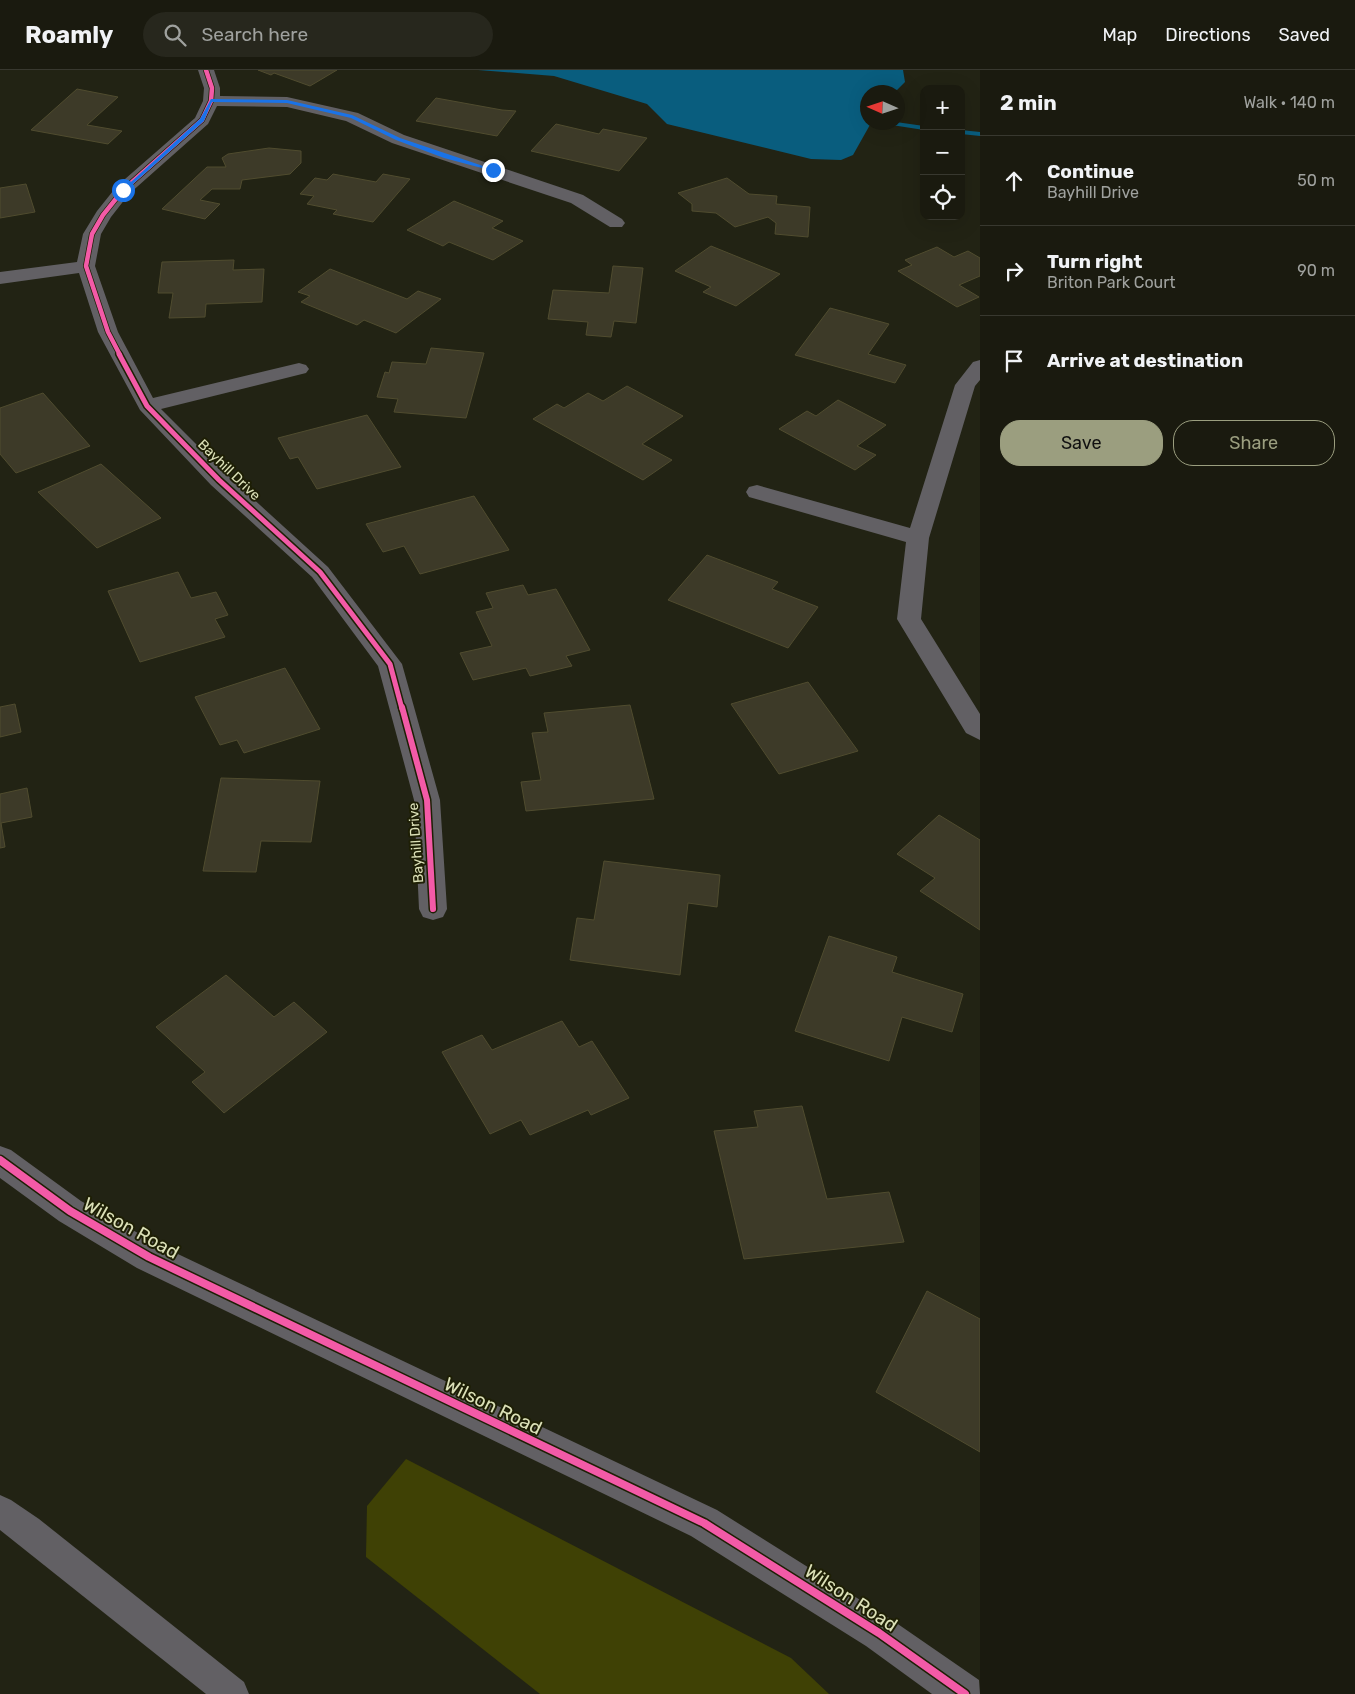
<!DOCTYPE html>
<meta charset="utf-8">
<style>
:root{--surface:#1a1a0f;--page:#27271d;--text:#f1f3f6;--muted:#9fa19e;--line:#38382f;--accent:#9b9e7f}
body{margin:0;font-family:Rubik,sans-serif;background:var(--page);color:var(--text)}
.controls{position:absolute;right:15px;top:15px;display:grid;overflow:hidden;border-radius:10px;box-shadow:0 5px 20px #0002}
.controls button{width:45px;height:45px;display:grid;place-items:center;padding:0;border:0;border-bottom:1px solid var(--line);background:var(--surface);color:var(--text);font:25px sans-serif}
.compass{position:absolute;left:860px;top:15px;width:45px;height:45px;border-radius:50%;background:var(--surface);box-shadow:0 5px 20px #0002;rotate:273deg}
.stop{position:absolute;width:15px;height:15px;margin:-11px;border:4px solid #1a73e8;border-radius:50%;background:#fff}
.stop.end{background:#1a73e8;border-color:#fff;box-shadow:0 1px 5px #0008}
.list{margin:0;padding:0;list-style:none}
h2{display:flex;justify-content:space-between;align-items:center;height:65px;margin:0;padding:0 20px;font-size:21px}
h2 small{font-size:16px;font-weight:400;color:var(--muted)}
.list li{display:grid;grid-template-columns:32px 1fr auto;gap:15px;align-items:center;box-sizing:border-box;height:90px;padding:0 20px;border-top:1px solid var(--line)}
.list b{display:block;font-size:19px;white-space:nowrap}
.list p{margin:0;font-size:16px;white-space:nowrap;color:var(--muted)}
.list em{font-size:16px;font-style:normal;color:var(--muted)}
.actions{display:flex;gap:10px;padding:15px 20px}
.actions a{flex:1;padding:11px 0;border:1px solid var(--accent);border-radius:20px;text-align:center;font-size:18px;color:var(--accent)}
.actions .main{background:var(--accent);color:#111}
.icon{flex:none;width:28px;height:28px;fill:none;stroke:currentColor;stroke-width:2;stroke-linecap:round;stroke-linejoin:round}
.map{position:relative;flex:none;width:980px;height:1624px;overflow:hidden}
header{display:flex;align-items:center;gap:30px;box-sizing:border-box;height:70px;padding:0 25px;background:var(--surface);border-bottom:1px solid var(--line)}
header strong{font-size:24px}
nav{display:flex;gap:28px;margin-inline-start:auto;font-size:18px}
.search{width:350px;height:45px;background:var(--page);display:flex;align-items:center;gap:12px;box-sizing:border-box;padding:0 18px;border-radius:28px;color:var(--muted);font-size:19px}
main{display:flex}
aside{flex:1;background:var(--surface)}
.map>svg:first-child{display:block}
</style>
<header>
<strong>Roamly</strong>
<div class="search"><svg class="icon" aria-label="search" viewBox="0 0 24 24"><circle cx="10" cy="10" r="6"/><path d="M15 15l6 6"/></svg>Search here</div>
<nav><a>Map</a><a>Directions</a><a>Saved</a></nav>
</header>
<main>
<div class="map">
<svg width="980" height="1624" viewBox="0 0 980 1624">
<rect width="100%" height="100%" fill="#222314"/>
<!-- green -->
<polygon fill="#3f4105" points="406,1389 791,1588 829,1624 540,1624 366,1487 367,1436"/>
<!-- water -->
<polygon fill="#095d7e" points="478,0 903,0 905,12 895,22 868,22 868,52 871,53 853,85 841,90 811,89 667,54 647,34 554,6"/>
<g fill="none" stroke-linecap="round" stroke-linejoin="round">
<!-- stream -->
<g fill="#095d7e" fill-rule="evenodd">
<polygon points="872,52 896,52 924,56 924,60"/>
<polygon points="961,60 980,62 980,66 961,64"/>
</g>
</g>
<!-- building -->
<g fill="#3d3a28" stroke="#504c2f">
<polygon points="258,0 337,0 310,16 274,3 271,5"/>
<polygon points="77,19 118,27 87,55 122,61 108,74 31,60"/>
<polygon points="436,28 502,40 516,41 497,66 416,51"/>
<polygon points="556,54 599,64 603,59 647,68 619,101 531,81"/>
<polygon points="269,78 301,81 301,93 290,104 242,110 240,119 212,119 200,130 220,134 205,149 162,139 207,97 226,97 222,88 228,84"/>
<polygon points="333,104 376,112 383,104 410,109 373,152 333,144 337,140 307,134 314,126 300,124 315,108 327,110"/>
<polygon points="727,108 749,124 777,126 776,134 810,137 808,167 775,164 776,153 768,147 735,157 716,143 692,141 692,134 678,123"/>
<polygon points="26,114 35,142 0,148 0,118"/>
<polygon points="454,131 503,151 492,158 523,171 493,190 449,172 443,176 407,160"/>
<polygon points="711,176 780,204 736,236 703,222 711,217 675,201"/>
<polygon points="937,177 954,187 968,181 980,188 980,206 959,215 979,227 957,237 898,201 912,195 905,190"/>
<polygon points="234,190 233,200 264,199 262,232 206,234 205,247 169,248 173,223 158,223 162,192"/>
<polygon points="613,196 643,198 636,253 614,251 611,267 586,265 588,252 548,249 553,220 609,223"/>
<polygon points="330,199 407,229 418,221 441,229 396,263 364,250 357,255 301,232 310,226 298,222"/>
<polygon points="830,238 889,254 868,284 906,295 895,313 795,285"/>
<polygon points="431,278 484,283 466,348 394,342 398,329 377,327 385,302 389,303 392,292 426,294"/>
<polygon points="627,316 683,346 642,374 672,390 643,410 533,349 557,334 564,338 588,323 603,331"/>
<polygon points="43,323 90,376 16,403 0,384 0,338"/>
<polygon points="838,330 886,355 857,376 876,385 855,400 779,359 807,341 816,346"/>
<polygon points="367,345 401,397 317,419 298,387 290,389 278,368"/>
<polygon points="101,394 161,448 97,478 38,422"/>
<polygon points="474,426 509,480 420,504 404,476 383,482 366,454"/>
<polygon points="707,485 778,512 772,519 818,537 788,578 668,530"/>
<polygon points="178,502 191,528 216,522 228,545 215,549 225,567 140,592 108,521"/>
<polygon points="523,515 528,525 556,519 590,580 566,586 572,596 530,606 526,598 473,610 460,583 492,576 476,542 493,538 486,523"/>
<polygon points="285,598 320,659 244,683 237,670 220,675 195,627"/>
<polygon points="808,612 858,681 779,704 731,634"/>
<polygon points="15,634 21,662 0,667 0,637"/>
<polygon points="630,635 654,729 526,741 521,712 541,710 532,663 548,662 544,643"/>
<polygon points="221,708 320,711 311,772 261,771 256,802 203,801"/>
<polygon points="27,718 32,747 1,753 5,777 0,778 0,724"/>
<polygon points="939,745 980,770 980,860 920,821 935,808 897,784"/>
<polygon points="604,791 720,805 717,837 688,833 680,905 570,890 577,848 594,850"/>
<polygon points="829,866 897,887 892,902 963,924 952,962 902,947 889,991 795,961"/>
<polygon points="226,905 274,947 294,932 327,962 224,1043 192,1012 205,1002 156,957"/>
<polygon points="562,951 579,977 592,971 629,1028 591,1045 588,1040 530,1065 521,1050 490,1064 442,982 482,965 492,980"/>
<polygon points="802,1036 827,1129 889,1122 904,1172 744,1189 714,1061 758,1057 754,1041"/>
<polygon points="927,1221 980,1249 980,1382 876,1322"/>
</g>
<g fill="none" stroke-linecap="round" stroke-linejoin="round">
<!-- service -->
<polygon fill="#626064" fill-rule="evenodd" points="0,1425 11,1430 39,1449 244,1612 249,1624 206,1624 0,1460"/>
<!-- minor -->
<g fill="#626064" fill-rule="evenodd">
<polygon points="198,0 214,0 220,18 220,26 287,27 358,43 404,65 583,125 622,149 625,153 622,157 610,157 571,133 392,73 346,51 287,37 217,36 208,54 129,124 111,147 101,164 95,196 118,262 153,328 299,293 306,295 309,299 306,303 161,339 227,405 328,497 402,594 440,730 447,839 443,847 433,850 423,847 419,839 414,730 378,596 312,507 211,415 140,340 98,262 79,203 0,214 0,202 77,192 83,164 97,141 117,116 195,48 203,31 204,18"/>
<polygon points="980,290 980,310 975,316 929,468 921,549 980,644 980,670 966,663 897,549 906,472 749,427 746,422 749,417 757,415 910,458 955,315 973,292"/>
<polygon points="0,1076 11,1080 81,1131 161,1176 717,1440 892,1550 979,1610 980,1624 932,1624 866,1576 691,1466 137,1198 59,1151 0,1108"/>
</g>
<!-- cycleway-far3 casing -->
<g stroke="#1e1f05" stroke-width="6">
<polyline id="cycleway-far3" points="120,285 108,262 86,196 92,164 103,145 123,120 202,50 211,31 212,18 206,0"/>
</g>
<!-- cycleway-far2 casing -->
<g stroke="#1e1f05" stroke-width="8">
<polyline id="cycleway-far2" points="119,284 147,336 219,410 320,502 390,594 402,639"/>
</g>
<!-- cycleway-far1 casing -->
<g stroke="#1e1f05" stroke-width="9">
<polyline id="cycleway-far1" points="402,637 427,730 433,839"/>
</g>
<!-- cycleway casing -->
<g stroke="#1e1f05" stroke-width="11">
<polyline id="cycleway" points="0,1090 70,1141 149,1187 704,1453 879,1563 965,1624"/>
</g>
<!-- cycleway-far3 -->
<use href="#cycleway-far3" stroke="#f35aa7" stroke-width="4.5"/>
<!-- cycleway-far2 -->
<use href="#cycleway-far2" stroke="#f35aa7" stroke-width="5"/>
<!-- cycleway-far1 -->
<use href="#cycleway-far1" stroke="#f35aa7" stroke-width="6"/>
<!-- cycleway -->
<use href="#cycleway" stroke="#f35aa7" stroke-width="8"/>
</g>
<!-- route -->
<polygon fill="#1a73e8" points="211,29 287,30 352,45 400,68 495,100 493,101 444,88 396,70 351,48 287,33 212,32 204,51 125,121 121,121 200,49"/>
<g text-anchor="middle" dominant-baseline="central" stroke-width="4" stroke-linejoin="round" paint-order="stroke">
<!-- far-street labels -->
<g font-size="14" fill="#dce1b8" stroke="#1e1f05">
<text transform="translate(229 400) rotate(44)">Bayhill Drive</text>
<text transform="translate(416 773) rotate(-94)">Bayhill Drive</text>
</g>
<!-- near-street labels -->
<g font-size="19" fill="#dce1b8" stroke="#1e1f05">
<text transform="translate(131 1158) rotate(29)">Wilson Road</text>
<text transform="translate(493 1336) rotate(26)">Wilson Road</text>
<text transform="translate(851 1528) rotate(33)">Wilson Road</text>
</g>
</g>
</svg>
<div class="controls">
<button>+</button>
<button>−</button>
<button><svg class="icon" aria-label="locate" viewBox="0 0 24 24"><circle cx="12" cy="12" r="6"/><path d="M12 2v4M12 18v4M2 12h4M18 12h4"/></svg></button>
</div>
<svg class="compass" viewBox="-18 -18 36 36"><path d="M0-13l5 13h-10z" fill="#e53935"/><path d="M0 13l5-13h-10z" fill="#9fa19e"/></svg>
<div class="stop" style="left:123px;top:120px"></div>
<div class="stop end" style="left:493px;top:100px"></div>
</div>
<aside>
<h2>2 min<small>Walk · 140 m</small></h2>
<ul class="list">
<li><svg class="icon" aria-label="ahead" viewBox="0 0 24 24"><path d="M12 20V5M6 11l6-6 6 6"/></svg><div><b>Continue</b><p>Bayhill Drive</p></div><em>50 m</em></li>
<li><svg class="icon" aria-label="right" viewBox="0 0 24 24"><path d="M7 20v-9h11M14 6l5 5-5 5"/></svg><div><b>Turn right</b><p>Briton Park Court</p></div><em>90 m</em></li>
<li><svg class="icon" aria-label="arrive" viewBox="0 0 24 24"><path d="M6 21V4h12l-3 4 3 4H6"/></svg><div><b>Arrive at destination</b></div></li>
</ul>
<div class="actions"><a class="main">Save</a><a>Share</a></div>
</aside>
</main>
